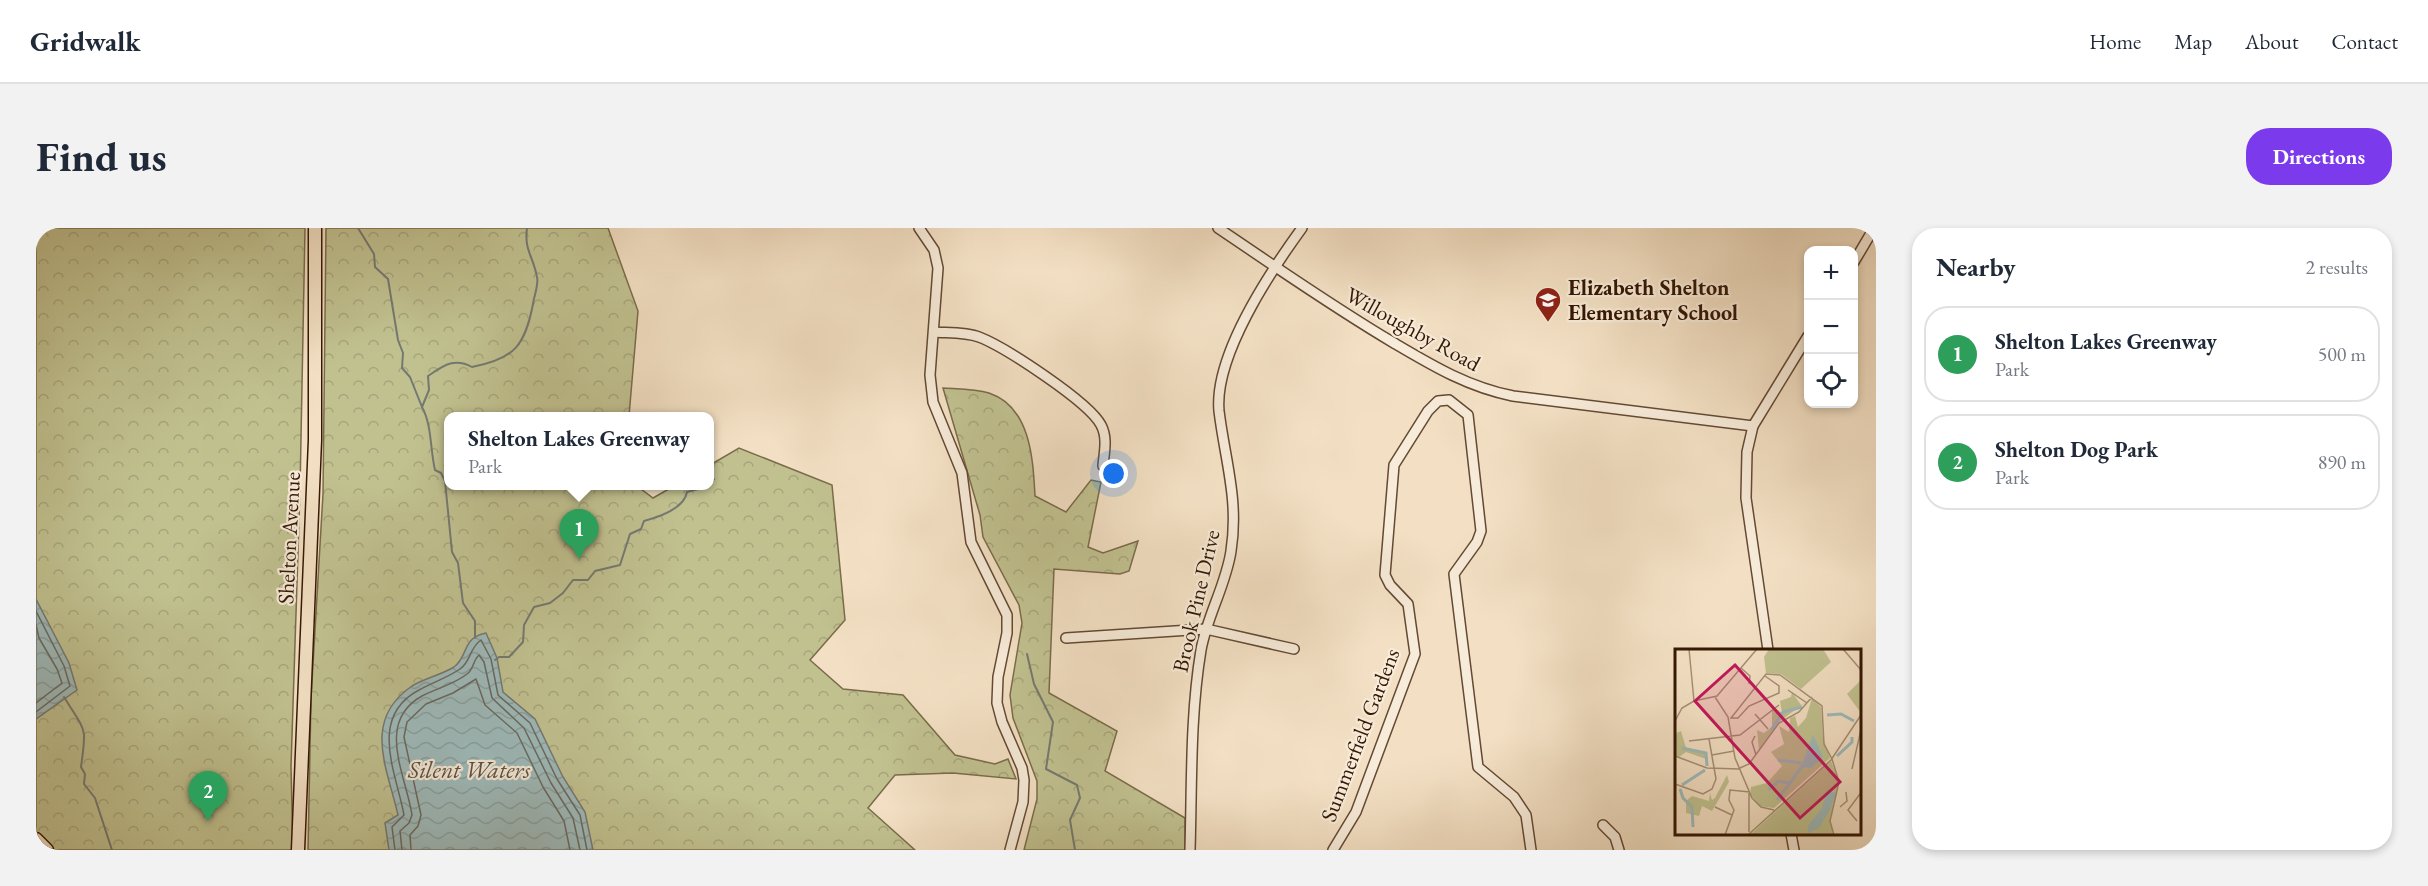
<!DOCTYPE html>
<meta charset="utf-8">
<style>
:root{--surface:#fff;--page:#f2f2f3;--text:#1f2937;--muted:#747a83;--line:#e0e1e3;--accent:#7c3aed}
body{margin:0;font-family:"EB Garamond",serif;background:var(--page);color:var(--text)}
.controls{position:absolute;right:18px;top:18px;display:grid;overflow:hidden;border-radius:12px;box-shadow:0 3px 9px #0003}
.controls button{width:54px;height:54px;display:grid;place-items:center;padding:0;border:0;border-bottom:2px solid var(--line);background:var(--surface);color:var(--text);font:30px sans-serif}
.you{position:absolute;left:1078px;top:246px;width:21px;height:21px;margin:-15px;border:4px solid #fff;border-radius:50%;background:#1a73e8;box-shadow:0 0 0 9px #1a73e833}
.badge{display:grid;place-items:center;width:39px;height:39px;border-radius:50%;background:var(--accent);color:#fff;font-size:20px;font-weight:700}
.pin{position:absolute;translate:-50% -50px;filter:drop-shadow(0 2px 3px #0008)}
.pin::after{content:'';position:absolute;top:32px;width:21px;height:18px;background:inherit;clip-path:polygon(0 0,100% 0,50% 100%)}
.popup{position:absolute;left:408px;top:184px;width:270px;height:78px;box-sizing:border-box;display:grid;place-content:center;border-radius:12px;background:var(--surface);filter:drop-shadow(0 2px 4px #0005);font-size:20px;white-space:nowrap;color:var(--muted)}
.popup b{font-size:22px;color:var(--text)}
.popup::after{content:'';position:absolute;left:50%;top:100%;margin-left:-12px;border:12px solid transparent;border-top-color:var(--surface)}
.list{margin:0;padding:0;list-style:none}
h2{display:flex;justify-content:space-between;align-items:center;height:78px;margin:0;padding:0 24px;font-size:26px}
h2 small{font-size:20px;font-weight:400;color:var(--muted)}
.list li{display:grid;grid-template-columns:39px 1fr auto;gap:18px;align-items:center;box-sizing:border-box;height:96px;margin:0 12px 12px;padding:0 12px;border:2px solid var(--line);border-radius:24px}
.list b{display:block;font-size:22px;white-space:nowrap}
.list p{margin:0;font-size:20px;white-space:nowrap;color:var(--muted)}
.list em{font-size:20px;font-style:normal;color:var(--muted)}
.icon{flex:none;width:33px;height:33px;fill:none;stroke:currentColor;stroke-width:2;stroke-linecap:round;stroke-linejoin:round}
.map{position:relative;flex:none;width:1840px;height:622px;overflow:hidden;border-radius:24px}
header{display:flex;align-items:center;gap:36px;box-sizing:border-box;height:84px;padding:0 30px;background:var(--surface);border-bottom:2px solid var(--line)}
header strong{font-size:28px}
nav{display:flex;gap:33px;margin-inline-start:auto;font-size:21px}
.intro{display:flex;align-items:center;justify-content:space-between;box-sizing:border-box;height:144px;padding:0 36px}
h1{margin:0;font-size:42px}
.button{padding:15px 27px;border-radius:24px;background:var(--accent);color:#fff;font-size:21px;font-weight:700}
main{display:flex;gap:36px;padding:0 36px}
aside{flex:1;background:var(--surface);border-radius:24px;box-shadow:0 3px 9px #0003}
.map>svg:first-child{display:block}
</style>
<header>
<strong>Gridwalk</strong>
<nav><a>Home</a><a>Map</a><a>About</a><a>Contact</a></nav>
</header>
<div class="intro"><h1>Find us</h1><a class="button">Directions</a></div>
<main>
<div class="map">
<svg width="1840" height="622" viewBox="0 0 1840 622">
<defs>
<pattern id="park-crowns" width="20" height="18" patternUnits="userSpaceOnUse" patternTransform="scale(1.5)"><rect width="20" height="18" fill="#c1c190"/><path d="M2 6a3 3 0 1 1 6 0M12 15a3 3 0 1 1 6 0" fill="none" stroke="#a6a57b"/></pattern>
<pattern id="water-waves" width="16" height="10" patternUnits="userSpaceOnUse" patternTransform="scale(1.5)"><rect width="16" height="10" fill="#9ebbbc"/><path d="M0 5q4-4 8 0t8 0" fill="none" stroke="#89a0a0"/></pattern>
</defs>
<rect width="100%" height="100%" fill="#f3e0c4"/>
<filter id="stains"><feTurbulence type="fractalNoise" baseFrequency=".00333" numOctaves="4"/><feColorMatrix values="0 0 0 0 .2 0 0 0 0 .09 0 0 0 0 .02 0 0 0 .5 -.17"/></filter>
<radialGradient id="worn" r=".72"><stop offset=".6" stop-color="#630" stop-opacity="0"/><stop offset="1" stop-color="#630" stop-opacity=".3"/></radialGradient>
<!-- park -->
<g fill="url(#park-crowns)" stroke="#7a6c4a" stroke-width="1.5">
<polygon points="0,0 269,0 264,263 255,539 257,622 19,622 0,606"/>
<polygon points="290,0 572,0 602,83 593,188 412,188 412,258 601,258 617,270 638,258 674,258 674,237 703,220 796,257 809,392 774,432 807,461 867,467 919,527 959,536 972,531 980,551 917,545 859,547 832,580 879,622 272,622 275,471 287,266"/>
<path d="M 907,160 C 921,161 939,161 953,165 C 995,179 997,232 999,268 L 1030,284 L 1055,252 L 1065,254 L 1052,319 L 1067,325 L 1102,313 L 1093,343 L 1084,346 L 1018,341 L 1013,465 L 1081,503 L 1069,543 L 1149,590 L 1149,622 L 988,622 L 1001,571 L 1001,553 L 977,490 L 974,467 L 986,395 L 983,377 L 947,309 L 944,287 Z"/>
</g>
<!-- water -->
<g fill="url(#water-waves)" stroke="#747972" stroke-width="1.5">
<polygon points="0,371 33,435 41,462 0,491"/>
<path d="M 450,405 L 461,430 L 467,464 L 499,491 L 527,549 L 549,584 L 557,622 L 353,622 L 349,595 L 362,587 C 351,539 326,492 376,458 C 389,450 405,447 418,439 C 433,428 425,410 450,405 Z"/>
</g>
<g fill="none" stroke-linecap="round" stroke-linejoin="round">
<!-- shore -->
<g stroke="#696960" stroke-width="1.5">
<polyline points="0,383 28,438 34,458 0,484"/>
<polyline points="0,397 3,410 21,441 26,455 0,475"/>
<path d="M 359,622 L 356,599 L 368,587 C 360,544 332,489 383,462 C 397,454 411,450 424,441 C 435,434 433,420 445,412 L 455,431 L 462,467 L 494,495 L 521,551 L 544,587 L 551,622"/>
<path d="M 366,622 L 364,603 L 373,595 L 376,587 C 370,547 339,494 386,468 C 401,460 417,457 431,446 C 438,441 437,432 443,427 L 448,434 L 456,470 L 488,500 L 515,555 L 537,590 L 544,622"/>
<polyline points="375,622 374,607 382,598 385,587 368,509 371,494 390,476 417,465 440,451 449,477 481,505 507,559 528,593 534,622"/>
</g>
<!-- stream -->
<g stroke="#747972" stroke-width="2">
<polyline points="322,0 338,26 339,39 352,51 362,112 367,125 366,140 374,149 386,179"/>
<polyline points="674,257 678,251"/>
<path d="M 439,410 L 439,393 L 427,375 L 422,335 L 416,324 L 409,253 L 405,245 L 399,242 C 394,221 396,197 386,179 L 393,162 L 392,148 C 407,138 418,129 436,139 C 479,131 489,117 497,76 C 498,68 503,56 501,49 C 497,28 488,22 491,0"/>
<polyline points="991,426 998,456 1017,494 1010,541 1041,557 1044,570 1034,592 1039,622"/>
<path d="M 459,432 L 463,429 L 473,429 L 487,414 L 488,397 L 498,379 L 514,375 L 527,365 L 537,352 L 552,352 L 559,343 L 584,337 L 594,306 L 605,301 L 608,293 C 623,289 648,281 651,264 L 673,258"/>
<path d="M 28,469 C 50,505 51,497 45,539 L 49,546 L 48,556 L 59,570 L 76,622"/>
</g>
<!-- minor casing -->
<g stroke="#644933" stroke-width="12">
<g id="minor">
<polyline points="883,0 898,22 902,40 894,147 897,174 926,245 935,314 971,387 971,405 962,449 961,475 966,494 986,540 988,552 987,574 974,622"/>
<path d="M 1182,0 C 1240,39 1297,79 1358,115 C 1397,138 1432,159 1477,168 L 1717,198"/>
<polyline points="1818,34 1838,0"/>
<path d="M 898,104 C 912,105 930,104 943,109 C 969,119 1053,174 1065,197 C 1072,210 1068,225 1067,238"/>
<polyline points="1030,410 1170,401 1258,421"/>
<polyline points="1732,422 1710,270 1711,224 1717,198 1772,108"/>
<polyline points="1567,597 1579,609 1583,622"/>
<polyline points="1755,606 1758,622"/>
<path d="M 1154,622 C 1156,556 1154,488 1165,422 C 1171,388 1190,357 1195,323 C 1203,272 1189,232 1183,183 C 1178,128 1234,44 1266,0"/>
<polyline points="1297,622 1320,584 1379,426 1372,376 1354,357 1349,347 1358,237 1392,183 1402,173 1413,172 1432,187 1445,303 1441,314 1418,346 1442,539 1478,569 1490,587 1495,622"/>
</g>
</g>
<!-- major casing -->
<g stroke="#341703" stroke-width="15">
<g id="major">
<polyline points="0,611 11,622"/>
<polyline points="262,622 279,212 279,0"/>
</g>
</g>
<!-- minor -->
<use href="#minor" stroke="#f7ebd9" stroke-width="9"/>
<!-- major -->
<use href="#major" stroke="#f3e0c4" stroke-width="12"/>
</g>
<!-- icons -->
<defs>
<g id="school-pin" transform="scale(1.35)"><path d="M0 17L-7.5 6A9.5 9.5 0 1 1 7.5 6Z" fill="#8f2418" stroke="#f7ebd9"/><path d="M0-5L7-2L0 1L-7-2ZM-4 1L0 2.5L4 1V4Q0 6-4 4Z" fill="#fff"/></g>
</defs>
<g fill-rule="evenodd">
<use href="#school-pin" x="1512" y="72"/>
</g>
<g text-anchor="middle" dominant-baseline="central" stroke-width="4.5" stroke-linejoin="round" paint-order="stroke">
<!-- poi labels -->
<g font-size="22" font-weight="bold" fill="#341703" stroke="#f7ebd9" text-anchor="start">
<text x="1532" y="59">Elizabeth Shelton<tspan x="1532" dy="25">Elementary School</tspan></text>
</g>
<!-- street labels -->
<g font-size="22" fill="#341703" stroke="#f7ebd9">
<text transform="translate(1377 101) rotate(29)">Willoughby Road</text>
<text transform="translate(253 310) rotate(-87)">Shelton Avenue</text>
<text transform="translate(1160 373) rotate(-77)">Brook Pine Drive</text>
<text transform="translate(1324 507) rotate(-69)">Summerfield Gardens</text>
</g>
<!-- water labels -->
<g font-size="24" font-style="italic" fill="#595044" stroke="#f7ebd9">
<text x="433" y="541">Silent Waters</text>
</g>
</g>
<!-- overview -->
<g transform="translate(1639 421)">
<rect width="186" height="186" fill="#f3e0c4"/>
<path d="M 94,0 L 148,0 L 156,13 L 126,40 L 106,25 L 91,24 L 89,8 ZM 186,31 L 186,64 L 172,45 ZM 117,43 L 126,56 L 131,53 L 105,72 L 84,102 L 82,81 L 89,84 L 97,78 L 97,62 L 100,59 L 107,64 L 105,52 L 116,48 ZM 137,49 L 146,58 L 148,89 L 155,109 L 99,159 L 85,157 L 75,145 L 76,138 L 92,134 L 107,117 L 96,103 L 109,95 L 104,77 L 114,83 L 115,69 L 120,67 L 123,78 L 131,69 ZM 6,82 L 11,99 L 30,103 L 31,110 L 11,103 L 4,108 L 0,106 L 1,84 ZM 156,112 L 164,133 L 155,169 L 158,185 L 75,186 ZM 52,126 L 54,133 L 37,162 L 27,157 L 24,167 L 11,164 L 11,152 L 17,147 L 34,152 L 35,144 L 37,151 L 40,149 Z" fill="#c1c190"/>
<path d="M 138,86 L 148,108 L 136,119 L 126,118 ZM 152,141 L 161,144 L 155,161 L 144,179 L 133,184 L 133,177 L 147,159 Z" fill="#9ebbbc"/>
<path fill="none" stroke="#9ebbbc" stroke-width="3" d="M 152,66 L 166,65 L 179,72M 96,81 L 108,63 L 127,58M 7,99 L 31,104 L 32,117M 162,107 L 177,93 L 177,88M 103,111 L 126,114M 7,136 L 30,121M 5,140 L 8,149 L 17,158 L 18,178M 93,141 L 104,132 L 115,134 L 128,116M 102,151 L 115,134"/>
<path fill="none" stroke="#a79077" stroke-width="1.5" d="M 168,0 L 186,21M 66,19 L 75,27 L 74,35M 90,27 L 104,37 L 104,44 L 74,57 L 63,69 L 56,69 L 91,25 L 105,26 L 147,57 L 149,95 L 157,110M 113,41 L 132,54M 40,48 L 53,68 L 60,109 L 77,149 L 86,158 L 99,161M 19,52 L 42,47 L 82,0M 80,65 L 93,80M 0,72 L 7,59 L 19,52 L 14,0M 80,87 L 77,93 L 81,106M 14,92 L 65,86 L 104,56M 37,106 L 59,102M 0,107 L 32,119 L 65,120M 157,110 L 164,133 L 155,172 L 159,186M 65,119 L 74,115 L 104,74 L 124,63 L 137,48M 177,120 L 186,81M 0,135 L 28,145 L 37,140 L 41,130 L 34,90M 74,144 L 74,183M 40,158 L 57,166M 165,158 L 172,152 L 171,143M 182,172 L 173,161 L 185,145M 50,186 L 59,161 L 54,151 L 55,141 L 75,143M 73,186 L 156,111 L 186,66"/>
<path fill="#c2185b" fill-opacity="0.15" stroke="#c2185b" stroke-width="3" d="M 60,16 L 165,133 L 125,169 L 20,52 Z"/>
<rect width="186" height="186" fill="none" stroke="#341703" stroke-width="3"/>
</g>
<rect width="100%" height="100%" filter="url(#stains)"/>
<rect width="100%" height="100%" fill="url(#worn)"/>
</svg>
<div class="controls">
<button>+</button>
<button>−</button>
<button><svg class="icon" aria-label="locate" viewBox="0 0 24 24"><circle cx="12" cy="12" r="6"/><path d="M12 2v4M12 18v4M2 12h4M18 12h4"/></svg></button>
</div>
<div class="you"></div>
<div class="pin badge" style="left:543px;top:331px;background:#2e9e5b">1</div>
<div class="popup"><b>Shelton Lakes Greenway</b>Park</div>
<div class="pin badge" style="left:172px;top:593px;background:#2e9e5b">2</div>
</div>
<aside>
<h2>Nearby<small>2 results</small></h2>
<ul class="list">
<li><span class="badge" style="background:#2e9e5b">1</span><div><b>Shelton Lakes Greenway</b><p>Park</p></div><em>500 m</em></li>
<li><span class="badge" style="background:#2e9e5b">2</span><div><b>Shelton Dog Park</b><p>Park</p></div><em>890 m</em></li>
</ul>
</aside>
</main>
